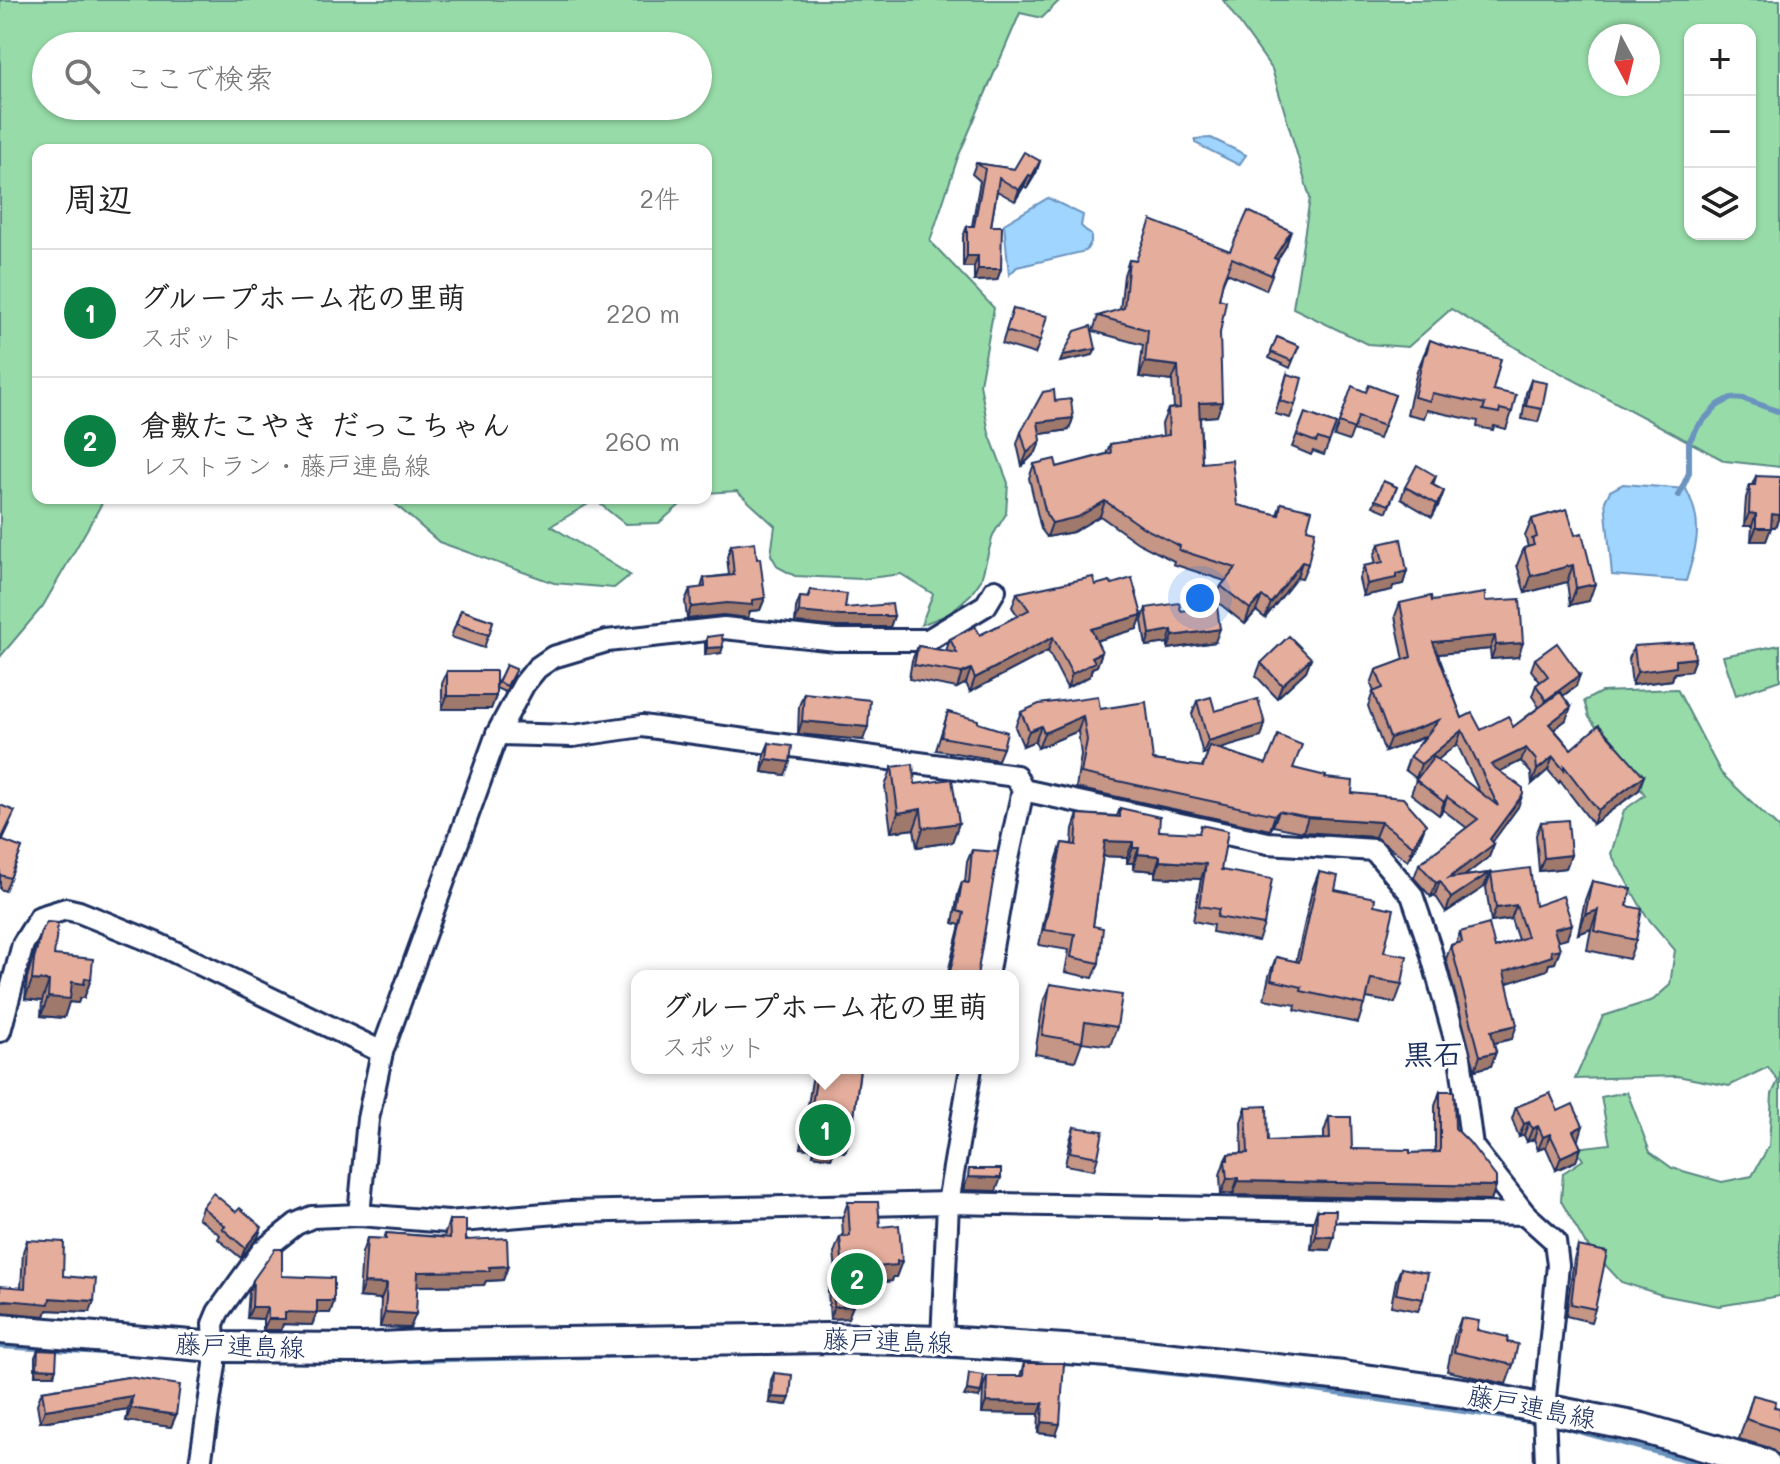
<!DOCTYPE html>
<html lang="ja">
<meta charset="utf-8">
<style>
:root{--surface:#fff;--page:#f2f2f2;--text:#222;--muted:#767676;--line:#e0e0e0;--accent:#0b8043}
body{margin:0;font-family:Mali,"Klee One",sans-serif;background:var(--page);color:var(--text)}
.controls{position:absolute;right:24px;top:24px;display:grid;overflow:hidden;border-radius:16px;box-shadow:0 2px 6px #0004}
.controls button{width:72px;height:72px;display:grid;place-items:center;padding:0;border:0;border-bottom:2px solid var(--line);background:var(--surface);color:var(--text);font:40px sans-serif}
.compass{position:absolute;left:1588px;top:24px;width:72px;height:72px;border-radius:50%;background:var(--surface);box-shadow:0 2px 6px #0004;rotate:173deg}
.you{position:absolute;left:1200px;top:598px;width:28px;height:28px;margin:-20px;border:6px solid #fff;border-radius:50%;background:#1a73e8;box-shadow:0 0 0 12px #1a73e833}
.badge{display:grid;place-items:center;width:52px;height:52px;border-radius:50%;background:var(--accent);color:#fff;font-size:26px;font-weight:700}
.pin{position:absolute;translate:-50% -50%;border:4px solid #fff;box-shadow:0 2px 8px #0006}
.popup{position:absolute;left:631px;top:970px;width:388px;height:104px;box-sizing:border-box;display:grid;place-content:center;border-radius:16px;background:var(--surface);filter:drop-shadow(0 2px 6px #0005);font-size:26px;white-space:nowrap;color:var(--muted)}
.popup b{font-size:30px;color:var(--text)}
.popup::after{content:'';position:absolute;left:50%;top:100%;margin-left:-16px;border:16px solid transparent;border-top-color:var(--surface)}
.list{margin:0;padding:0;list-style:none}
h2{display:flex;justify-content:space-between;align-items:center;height:104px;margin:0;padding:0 32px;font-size:34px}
h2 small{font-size:26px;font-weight:400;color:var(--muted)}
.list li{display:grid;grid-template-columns:52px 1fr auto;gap:24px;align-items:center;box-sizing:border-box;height:128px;padding:0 32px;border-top:2px solid var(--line)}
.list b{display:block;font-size:30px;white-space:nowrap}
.list p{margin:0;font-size:26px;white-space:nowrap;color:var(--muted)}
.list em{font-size:26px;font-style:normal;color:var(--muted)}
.icon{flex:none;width:44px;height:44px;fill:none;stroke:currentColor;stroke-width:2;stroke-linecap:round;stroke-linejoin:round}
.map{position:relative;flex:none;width:1780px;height:1464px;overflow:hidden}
.search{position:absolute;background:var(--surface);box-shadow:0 2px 6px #0004;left:32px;top:32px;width:680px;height:88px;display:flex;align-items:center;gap:20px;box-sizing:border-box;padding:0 28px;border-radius:44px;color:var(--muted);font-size:30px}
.panel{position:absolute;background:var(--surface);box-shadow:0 2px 6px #0004;left:32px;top:144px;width:680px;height:360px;border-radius:16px}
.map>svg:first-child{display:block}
</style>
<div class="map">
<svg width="1780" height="1464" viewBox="0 0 1780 1464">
<rect width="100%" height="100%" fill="#fff"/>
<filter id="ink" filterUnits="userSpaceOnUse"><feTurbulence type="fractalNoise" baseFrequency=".0125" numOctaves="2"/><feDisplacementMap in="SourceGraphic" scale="16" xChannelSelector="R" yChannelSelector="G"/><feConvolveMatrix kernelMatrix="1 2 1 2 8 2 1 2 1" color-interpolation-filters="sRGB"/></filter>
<g filter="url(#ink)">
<!-- green -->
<g fill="#97dca8" stroke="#598683" stroke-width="2" fill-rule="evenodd">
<path d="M 0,0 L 1060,0 L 1042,18 L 1020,13 L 958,157 L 930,241 L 994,308 L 980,384 L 989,433 L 1008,483 L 1006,514 L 993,535 L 981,580 L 971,594 L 949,614 L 921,625 L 933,594 L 901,574 L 862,579 L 795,576 L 778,567 L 771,555 L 775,526 L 737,491 L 706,493 L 706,150 L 38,150 L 38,498 L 105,498 L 43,606 L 0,657 ZM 698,46 L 698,106 L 46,106 L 46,46 Z"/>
<path d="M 1223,0 L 1780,0 L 1780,467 L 1725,461 L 1540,362 L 1451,309 L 1408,347 L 1367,344 L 1293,308 L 1310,198 L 1272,69 ZM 1750,30 L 1750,234 L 1690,234 L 1690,30 ZM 1600,36 L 1648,36 L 1648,84 L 1600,84 Z"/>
<polygon points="388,498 688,498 659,523 625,524 595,500 551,526 630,575 614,588 554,583 439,542"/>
<polygon points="1780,645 1780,680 1736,695 1723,656"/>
<polygon points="1677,689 1721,773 1780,829 1780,1296 1719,1306 1662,1295 1621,1282 1585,1243 1561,1201 1563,1173 1583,1160 1576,1148 1610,1144 1601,1097 1627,1092 1650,1152 1672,1168 1722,1182 1752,1176 1769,1146 1772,1094 1778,1081 1768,1067 1729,1086 1677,1076 1575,1079 1603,1016 1653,1000 1670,985 1675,950 1646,916 1611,854 1624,810 1645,795 1589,717 1584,701 1601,692"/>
</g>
<!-- water -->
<g fill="#9fd5fe" stroke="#6a93be" stroke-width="2">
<polygon points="1211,138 1246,155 1239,165 1195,143 1195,139"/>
<polygon points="1048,198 1083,215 1081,226 1091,235 1091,242 1086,251 1017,267 1009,275 1004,224"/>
<path d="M 1623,484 L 1686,489 C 1704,523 1697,546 1686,581 L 1612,575 L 1605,501 L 1610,491 Z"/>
</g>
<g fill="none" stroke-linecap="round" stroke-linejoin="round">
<!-- stream -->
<g stroke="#6a93be" stroke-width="6">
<polyline points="1679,495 1689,473 1689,442 1698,426 1718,405 1731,398 1744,399 1780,412"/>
<polyline points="0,1346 120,1353"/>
<polyline points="931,1355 968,1357"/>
<polyline points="367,1361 636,1355"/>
<polyline points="1086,1364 1258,1382 1527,1420"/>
<polyline points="1564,1427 1703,1464"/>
</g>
<!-- street casing -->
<g stroke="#1b2f5e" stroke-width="26">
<g id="street">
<polyline points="497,734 573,736 642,726 1016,776 1023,790 1006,868 987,976"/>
<polyline points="1023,790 1268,843 1374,850 1412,895 1429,945 1460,1057 1472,1146 1525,1214 1555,1241 1558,1265 1544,1408 1546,1464"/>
<polyline points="0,1031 23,944 40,917 66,909 79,912 158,944 382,1052"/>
<polyline points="359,1215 368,1119 382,1052 497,734 524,684 537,668 553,657 607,641 724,628 836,640 928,640 986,605 995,590"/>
<polyline points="942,1341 948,1203 971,1068"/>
<polyline points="200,1464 215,1365 213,1324 218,1312 262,1251 296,1224 312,1217 359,1215 448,1222 570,1212 948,1203 1525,1214"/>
</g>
</g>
<!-- secondary casing -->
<g stroke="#1b2f5e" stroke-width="34">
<polyline id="secondary" points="0,1329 215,1347 363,1348 438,1344 826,1338 942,1341 1126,1353 1343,1376 1463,1393 1642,1428 1765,1464"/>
</g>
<!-- street -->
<use href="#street" stroke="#fff" stroke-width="20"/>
<!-- secondary -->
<use href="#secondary" stroke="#fff" stroke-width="28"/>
</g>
<!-- wall -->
<g fill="#c59586" stroke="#1b2f5e" stroke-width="2" fill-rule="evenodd">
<polygon points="1040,161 1036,173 1027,188 1024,186 1015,201 997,191 991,226 1001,269 997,280 974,281 974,267 963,267 963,237 967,226 972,226 980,181 972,174 976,163 1014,169"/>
<polygon points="1286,246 1277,260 1272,275 1266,290 1227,273 1222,285 1219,299 1220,333 1217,416 1200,417 1202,463 1237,505 1277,515 1281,503 1307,529 1308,564 1302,578 1297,577 1265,618 1256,611 1245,624 1215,600 1221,586 1225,581 1173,564 1174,561 1138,543 1100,516 1073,532 1047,537 1041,529 1029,478 1034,464 1057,467 1106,454 1110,444 1163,436 1162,424 1168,409 1174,408 1172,381 1139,377 1143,345 1093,331 1098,316 1120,310 1124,275 1129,260 1136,261"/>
<polygon points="1013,309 1040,341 1035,354 1002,344"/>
<polygon points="1277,337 1299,346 1290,368 1269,358"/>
<polygon points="1430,340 1493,390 1512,412 1506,429 1494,426 1493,430 1477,427 1478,421 1427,410 1424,418 1407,414 1417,371"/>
<polygon points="1287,374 1295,405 1290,418 1275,414"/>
<polygon points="1531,380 1542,409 1538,422 1522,419 1526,393"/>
<polygon points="1366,392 1395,395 1379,439 1353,430 1349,441 1334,436 1339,423"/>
<polygon points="1055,401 1073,418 1069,430 1040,434 1036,452 1022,466 1017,444 1021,432"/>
<polygon points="1305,413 1336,424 1324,455 1313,451 1311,455 1292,447"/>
<polygon points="1436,476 1433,485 1444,491 1439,504 1432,517 1401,499 1405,487"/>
<polygon points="1756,476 1780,515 1775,527 1771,527 1766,541 1751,541 1752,526 1744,526 1746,498 1750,485 1752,485"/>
<polygon points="1383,481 1397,487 1387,512 1373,506"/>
<polygon points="1567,509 1589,601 1570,605 1567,582 1525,593 1517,565 1524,548 1528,547 1525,536 1532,519"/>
<polygon points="1379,544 1407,571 1403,584 1393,586 1392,590 1363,596 1359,579 1364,566 1376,564 1374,556"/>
<polygon points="731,545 757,559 765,598 760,610 750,611 748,618 723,615 687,619 685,601 690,589 701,588 704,578 729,575 727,557"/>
<polygon points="1112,584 1142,615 1137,629 1096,641 1102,652 1097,666 1092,668 1090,676 1067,688 1048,651 970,692 966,683 957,688 909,679 912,660 918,646 946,651 950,639 980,635 1018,616 1012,607 1017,593"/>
<polygon points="810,590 845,608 894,616 890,627 837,627 795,623 796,608 800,597 807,598"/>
<path d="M 1432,601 L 1485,601 L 1518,657 L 1491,659 L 1490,649 L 1438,654 L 1462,718 L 1481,730 L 1513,727 L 1539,707 L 1532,696 L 1536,685 L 1540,682 L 1531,670 L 1535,659 L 1576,686 L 1563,696 L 1566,720 L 1554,729 L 1571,749 L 1639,790 L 1593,824 L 1560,781 L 1559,783 L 1548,770 L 1532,784 L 1531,773 L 1521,761 L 1500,771 L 1518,807 L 1492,842 L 1494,844 L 1489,857 L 1464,876 L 1489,873 L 1484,887 L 1446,912 L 1435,895 L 1431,897 L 1414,878 L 1419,864 L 1467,828 L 1443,810 L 1439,815 L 1411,794 L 1416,780 L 1423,772 L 1416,778 L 1405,770 L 1410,756 L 1426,737 L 1385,752 L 1368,706 L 1373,692 L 1374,692 L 1371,684 L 1376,670 L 1404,660 L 1395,616 L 1400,603 ZM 1457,744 L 1480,793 L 1437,760 Z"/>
<polygon points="1146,608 1215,642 1168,649 1168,643 1146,646 1142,621"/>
<polygon points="461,610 493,621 484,648 451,637"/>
<polygon points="707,637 721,653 705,655 705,643"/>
<polygon points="1634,646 1695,658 1690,671 1674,673 1672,680 1632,685 1629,659"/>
<polygon points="1311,658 1306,671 1277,698 1256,676 1261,663"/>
<polygon points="506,665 514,676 505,692 496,688 496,696 491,709 442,709 442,684 447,671 496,687"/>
<polygon points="804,693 863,740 798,734 799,706"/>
<polygon points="1197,701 1215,711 1265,724 1261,737 1219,749 1266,764 1293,768 1325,778 1352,793 1420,839 1408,861 1375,837 1303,832 1273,826 1270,830 1076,788 1081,755 1078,731 1038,748 1035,741 1023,746 1015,727 1021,712 1100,709 1153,760 1202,767 1208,752 1203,754 1192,714"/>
<polygon points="948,712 978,723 1003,748 998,760 936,750"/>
<polygon points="769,743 785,775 762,772 764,755"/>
<polygon points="892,767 915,784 959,823 952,842 917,847 914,829 891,832 885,786"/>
<polygon points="0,805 10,824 2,841 22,848 5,891 0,889"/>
<polygon points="1120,808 1221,870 1264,925 1258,941 1212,932 1213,925 1193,921 1201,879 1155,877 1155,871 1133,869 1133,863 1127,863 1127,857 1103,856 1093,926 1099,963 1093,978 1065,972 1069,950 1039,945 1057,858 1062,843 1072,844 1073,829 1078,814 1117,816"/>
<polygon points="1541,822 1571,855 1566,868 1539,871 1536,835"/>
<polygon points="972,850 977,976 947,976 960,925 953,923 958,894 962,882 965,882 967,862"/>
<polygon points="1319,872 1335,890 1374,905 1384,952 1402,984 1395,1003 1366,998 1358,1023 1295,1010 1296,1005 1264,999 1269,976 1276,957 1296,962 1312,890"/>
<polygon points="1491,873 1535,906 1572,924 1567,938 1557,940 1560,949 1555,963 1549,964 1547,970 1507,983 1512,1039 1494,1043 1496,1052 1491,1066 1475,1070 1446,959 1451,945 1456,943 1460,932 1495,948 1518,940 1511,919 1491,922 1486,887"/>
<polygon points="1592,881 1636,940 1629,959 1587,950 1591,929 1578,934 1585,900"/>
<polygon points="42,930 54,955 91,979 84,998 80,998 78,1003 69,1002 64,1018 41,1016 42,1001 25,999 27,978 35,949"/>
<polygon points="1050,984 1117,1027 1110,1046 1082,1042 1075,1061 1035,1054 1043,1003"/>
<polygon points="814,1068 860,1068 852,1133 845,1152 834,1151 831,1158 813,1155 814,1149 801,1148"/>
<polygon points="1440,1091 1455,1128 1496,1186 1491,1200 1233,1195 1233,1193 1221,1194 1220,1175 1225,1160 1228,1154 1242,1153 1241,1122 1246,1107 1268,1141 1324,1139 1324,1132 1329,1117 1352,1149 1410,1153 1435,1152 1435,1106"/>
<polygon points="1516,1107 1558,1111 1579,1139 1577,1140 1581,1148 1576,1161 1556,1170 1546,1147 1538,1150 1534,1139 1527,1142 1524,1135 1519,1137 1512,1119"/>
<polygon points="1074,1127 1098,1157 1094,1170 1065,1165 1070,1140"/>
<polygon points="848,1202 880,1227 902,1261 896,1277 893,1277 892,1281 852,1285 848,1318 830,1319 828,1291 833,1278 837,1278 834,1253 840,1237 843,1236 842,1219"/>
<polygon points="202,1207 236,1212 258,1237 241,1258 218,1239 220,1235 198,1218"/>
<polygon points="1317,1210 1330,1250 1311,1249 1313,1223"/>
<polygon points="449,1220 466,1240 508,1266 503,1280 486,1281 484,1285 417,1286 410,1328 380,1327 381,1299 359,1297 362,1253 367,1238 384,1239 386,1233 444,1237"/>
<polygon points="27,1240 63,1276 90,1312 47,1310 45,1316 0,1312 21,1288 23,1252"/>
<polygon points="1578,1246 1595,1309 1591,1322 1566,1316 1574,1259"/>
<polygon points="1401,1268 1423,1299 1418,1311 1391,1306 1396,1280"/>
<polygon points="282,1276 334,1301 330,1313 317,1313 312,1325 283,1324 281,1330 263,1330 263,1319 247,1318 249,1292 253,1280"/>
<polygon points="1461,1318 1477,1330 1507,1342 1513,1365 1506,1384 1447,1371 1454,1337"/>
<polygon points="38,1350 54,1375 35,1375 35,1357"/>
<polygon points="1024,1363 1056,1435 1038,1433 1039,1414 982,1413 983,1387 987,1376 1020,1376"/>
<polygon points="774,1373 787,1405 769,1403 771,1380"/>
<polygon points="128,1377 176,1415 171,1427 126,1421 128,1409 40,1422 37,1404 42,1391"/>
<polygon points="1753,1395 1774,1407 1780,1408 1780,1457 1770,1448 1739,1439"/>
</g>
<!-- shaded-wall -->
<g fill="#a0796d" stroke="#1b2f5e" stroke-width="2">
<polygon points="1040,161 1036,173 1027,188 1032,176"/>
<polygon points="1029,175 1024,186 1015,201 1019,190"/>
<polygon points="1291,231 1286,246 1269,273 1274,258"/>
<polygon points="967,256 978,256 974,267 963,267"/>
<polygon points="978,269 1001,269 997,280 974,281"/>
<polygon points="1096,349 1093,355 1060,362 1063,355"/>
<polygon points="1145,362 1178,366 1172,381 1139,377"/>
<polygon points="1222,402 1217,416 1194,418 1199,403"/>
<polygon points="1073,418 1069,430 1034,435 1038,422"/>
<polygon points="1041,440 1036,452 1022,466 1027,453"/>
<polygon points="1444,491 1439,504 1432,517 1437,504"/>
<polygon points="1105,501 1100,516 1073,532 1047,537 1052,523"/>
<polygon points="1749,513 1756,514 1752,526 1744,526"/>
<polygon points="1772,514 1780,515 1775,527 1767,527"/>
<polygon points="1756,528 1771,528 1766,541 1751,541"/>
<polygon points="1302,562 1297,577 1265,618 1271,603"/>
<polygon points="1573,565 1567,582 1525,593 1531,576"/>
<polygon points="1407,571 1403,584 1393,586 1392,590 1363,596 1367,584 1396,574"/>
<polygon points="1595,584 1589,601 1570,605 1576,588"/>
<polygon points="1262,596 1256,611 1245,624 1250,609"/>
<polygon points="765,598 760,610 750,611 748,618 723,615 687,619 691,607"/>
<polygon points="799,612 894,616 890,627 837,627 795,623"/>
<polygon points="1142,615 1137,629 1085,644 1091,629"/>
<polygon points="1220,629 1215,642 1168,649 1173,636"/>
<polygon points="1172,630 1168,643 1146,646 1150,634"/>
<polygon points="1495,636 1490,649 1428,655 1433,642"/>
<polygon points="1053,637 1048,651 970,692 975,678"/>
<polygon points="1523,643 1518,657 1491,659 1496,645"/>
<polygon points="723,647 721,653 705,655 707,648"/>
<polygon points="1102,652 1097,666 1092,668 1090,676 1067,688 1072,674 1092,657"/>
<polygon points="1311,658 1306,671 1277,698 1282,685"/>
<polygon points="1695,658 1690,671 1674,673 1672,680 1632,685 1637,672 1676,660"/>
<polygon points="971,669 966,683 957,688 962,673"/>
<polygon points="1580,675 1576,686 1542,711 1546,700"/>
<polygon points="447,696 496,696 491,709 442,709"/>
<polygon points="1571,707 1566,720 1544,737 1549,724"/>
<polygon points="1083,716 1078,731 1038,748 1044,733"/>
<polygon points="1439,720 1434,733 1385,752 1390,738"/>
<polygon points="802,721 868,727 863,740 798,734"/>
<polygon points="1265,724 1261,737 1203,754 1208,741"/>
<polygon points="1041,726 1035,741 1023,746 1029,731"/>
<polygon points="1462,730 1457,744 1416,778 1421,764"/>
<polygon points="1526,748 1521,761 1486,778 1491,765"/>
<polygon points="1553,757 1548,770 1532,784 1537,770"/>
<polygon points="767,759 790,762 785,775 762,772"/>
<polygon points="1644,776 1639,790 1593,824 1598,810"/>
<polygon points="1523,794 1518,807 1489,847 1494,844 1489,857 1446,890 1449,878 1490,839"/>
<polygon points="1447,797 1443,810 1439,815 1444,802"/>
<polygon points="921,809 914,829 891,832 898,813"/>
<polygon points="1279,811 1273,826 1270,830 1275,815"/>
<polygon points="1308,817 1381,822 1375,837 1303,832"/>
<polygon points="959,823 952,842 917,847 923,828"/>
<polygon points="1426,824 1420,839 1408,861 1413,846"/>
<polygon points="1105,841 1133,842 1127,857 1099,856"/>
<polygon points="1133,848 1139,848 1133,863 1127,863"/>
<polygon points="1138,854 1160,856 1155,871 1133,869"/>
<polygon points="1571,855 1566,868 1539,871 1544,858"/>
<polygon points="1160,861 1206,864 1201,879 1155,877"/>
<polygon points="1489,873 1484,887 1446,912 1451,898"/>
<polygon points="1440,881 1435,895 1431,897 1436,883"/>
<polygon points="1516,905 1511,919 1491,922 1496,908"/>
<polygon points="1598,910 1591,929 1578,934 1585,915"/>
<polygon points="1572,924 1567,938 1549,943 1554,929"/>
<polygon points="1560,949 1555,963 1549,964 1547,970 1499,986 1504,972 1551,951"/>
<polygon points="85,978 91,979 84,998 80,998 78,1003 69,1002 64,1018 41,1016 48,997 72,982"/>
<polygon points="32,980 49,981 42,1001 25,999"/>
<polygon points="1517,1025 1512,1039 1486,1045 1491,1031"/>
<polygon points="1496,1052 1491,1066 1475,1070 1480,1056"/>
<polygon points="1529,1122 1524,1135 1519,1137 1524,1124"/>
<polygon points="1538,1126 1534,1139 1527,1142 1532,1129"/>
<polygon points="1583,1126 1579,1139 1568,1143 1573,1131"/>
<polygon points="808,1129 821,1130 814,1149 801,1148"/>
<polygon points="839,1131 852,1133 845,1152 834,1151 831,1158 813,1155 820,1136"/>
<polygon points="1550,1134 1546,1147 1538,1150 1543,1137"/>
<polygon points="1581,1148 1576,1161 1556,1170 1561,1157"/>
<polygon points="968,1177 1001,1178 996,1191 963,1190"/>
<polygon points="1238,1178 1233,1193 1221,1194 1227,1179"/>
<polygon points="1238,1181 1496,1186 1491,1200 1233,1195"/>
<polygon points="262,1227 258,1237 241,1258 245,1248"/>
<polygon points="1316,1236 1334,1237 1330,1250 1311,1249"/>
<polygon points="902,1261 896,1277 893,1277 892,1281 837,1286 843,1270"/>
<polygon points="508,1266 503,1280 486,1281 484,1285 413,1286 418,1272"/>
<polygon points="364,1283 387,1284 381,1299 359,1297"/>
<polygon points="50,1298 94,1301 90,1312 47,1310 45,1316 0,1312 0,1301"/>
<polygon points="317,1301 334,1301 330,1313 313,1313 317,1313 312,1325 283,1324 281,1330 263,1330 268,1319"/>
<polygon points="853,1306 848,1318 830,1319 834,1307"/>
<polygon points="252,1307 267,1307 263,1319 247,1318"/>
<polygon points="385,1312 416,1314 410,1328 380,1327"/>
<polygon points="37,1368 56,1369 54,1375 35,1375"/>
<polygon points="967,1390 981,1392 979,1398 964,1396"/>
<polygon points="132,1396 128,1409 40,1422 45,1410"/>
<polygon points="772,1397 790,1398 787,1405 769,1403"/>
<polygon points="986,1402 1043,1403 1039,1414 982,1413"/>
<polygon points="131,1408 176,1415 171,1427 126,1421"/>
<polygon points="1042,1422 1060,1424 1056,1435 1038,1433"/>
</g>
<!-- building -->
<g fill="#e5ad9c" stroke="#1b2f5e" stroke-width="2">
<polygon points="1024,152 1040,161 1032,176 1029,175 1019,190 999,178 991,226 1002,226 1001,269 978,269 978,256 967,256 967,226 974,226 985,169 976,163 1014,169"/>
<polygon points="1248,211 1291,231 1274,258 1278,260 1271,275 1232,258 1223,281 1219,299 1226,301 1220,333 1222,402 1199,403 1202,463 1232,460 1237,505 1279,515 1281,503 1312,510 1307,529 1315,531 1308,564 1302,562 1271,603 1262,596 1250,609 1221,586 1236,568 1179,550 1180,546 1144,528 1105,501 1078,517 1052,523 1046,514 1034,464 1055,459 1057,467 1111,453 1110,444 1169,435 1168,409 1180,408 1178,366 1145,362 1148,330 1098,316 1124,308 1129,260 1136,261 1151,220 1230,251"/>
<polygon points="1013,309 1047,316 1040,341 1006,331"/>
<polygon points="1091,326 1096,349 1063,355 1075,331"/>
<polygon points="1277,337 1299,346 1292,361 1271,352"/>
<polygon points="1430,340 1448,347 1501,359 1493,390 1516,395 1512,412 1500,409 1499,413 1483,410 1485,404 1432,393 1430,401 1414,397 1424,354 1426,354"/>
<polygon points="1287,374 1302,378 1295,405 1280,401"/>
<polygon points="1531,380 1547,383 1542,409 1526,406"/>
<polygon points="1369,385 1395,395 1384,426 1358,417 1354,429 1339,423 1352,386 1366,392"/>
<polygon points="1054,390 1055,401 1071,399 1073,418 1038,422 1041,440 1027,453 1021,432 1043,392"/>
<polygon points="1305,413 1336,424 1329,442 1318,438 1316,442 1297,435"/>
<polygon points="1417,465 1436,476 1431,484 1444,491 1437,504 1405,487"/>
<polygon points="1756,476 1780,477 1780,515 1772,514 1771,528 1756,528 1756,514 1749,513 1750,485 1755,485"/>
<polygon points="1383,481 1397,487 1389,505 1375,500"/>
<polygon points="1567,509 1575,535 1582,533 1595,584 1576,588 1573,565 1531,576 1524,548 1534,545 1532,539 1537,537 1532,519"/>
<polygon points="1401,539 1407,571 1396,574 1396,578 1367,584 1364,566 1383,562 1379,544"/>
<polygon points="755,542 757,559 760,558 765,598 752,600 752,605 727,603 691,607 690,589 705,587 704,578 734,575 731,545"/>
<polygon points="1093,577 1095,585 1110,581 1112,584 1132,578 1142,615 1091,629 1102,652 1092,657 1095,662 1072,674 1053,637 975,678 971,669 962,673 914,665 918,646 957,653 950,639 975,626 980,635 1029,610 1017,593"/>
<polygon points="810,590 847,594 845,608 892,604 894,616 841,616 799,612 800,597 809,598"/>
<polygon points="1485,593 1485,601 1520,599 1523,643 1496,645 1495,636 1433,642 1462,718 1472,713 1481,730 1508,716 1513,727 1560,692 1571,707 1549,724 1571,749 1599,725 1644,776 1598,810 1564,766 1564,770 1553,757 1537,770 1536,760 1526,748 1491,765 1523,788 1523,794 1490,839 1494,844 1449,878 1489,873 1451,898 1440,881 1436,883 1419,864 1478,819 1447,797 1444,802 1416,780 1434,757 1498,806 1462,730 1421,764 1410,756 1439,720 1390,738 1373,692 1383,688 1376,670 1411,657 1400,603 1431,596 1432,601"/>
<polygon points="1179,603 1181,611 1217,606 1220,629 1173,636 1172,630 1150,634 1146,608"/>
<polygon points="461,610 493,621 489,635 456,624"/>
<polygon points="722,635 723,647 707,648 707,637"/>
<polygon points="1289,636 1311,658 1282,685 1261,663"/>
<polygon points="1693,642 1695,658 1676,660 1676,667 1637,672 1634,646"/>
<polygon points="1557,643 1580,675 1546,700 1536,685 1548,676 1535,659"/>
<polygon points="506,665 516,669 507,686 498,682"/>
<rect x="447" y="671" width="49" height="25"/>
<polygon points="804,693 870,700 868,727 802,721"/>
<polygon points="1098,696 1100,709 1146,702 1153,760 1203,767 1210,746 1266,764 1278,735 1302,745 1293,768 1326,776 1325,778 1353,781 1352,793 1403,798 1426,824 1413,846 1381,822 1308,817 1279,811 1275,815 1081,773 1087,740 1083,716 1044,733 1041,726 1029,731 1021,712 1039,704"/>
<polygon points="1211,697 1215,711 1258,699 1265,724 1208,741 1197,701"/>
<polygon points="948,712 978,720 978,723 1007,732 1003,748 941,737"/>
<polygon points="769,743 792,746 790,762 767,759"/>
<polygon points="913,764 915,784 952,779 959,823 923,828 921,809 898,813 892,767"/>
<polygon points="0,805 15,811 1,840 22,848 10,878 0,875"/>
<polygon points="1120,808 1160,817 1159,831 1199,833 1201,825 1228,831 1221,870 1272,879 1264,925 1217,917 1219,909 1199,906 1206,864 1160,861 1160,856 1138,854 1139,848 1133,848 1133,842 1105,841 1093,926 1103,928 1099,963 1071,957 1075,934 1044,930 1062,843 1076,845 1078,814 1120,817"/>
<polygon points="1568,820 1571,855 1544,858 1541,822"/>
<polygon points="972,850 998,852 977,976 949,976 964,913 957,911 962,882 969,883"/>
<polygon points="1530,868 1535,906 1563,896 1572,924 1554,929 1560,949 1551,951 1552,956 1504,972 1517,1025 1491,1031 1496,1052 1480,1056 1451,945 1462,942 1460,932 1489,924 1495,948 1527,937 1516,905 1496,908 1491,873"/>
<polygon points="1319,872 1338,876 1335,890 1375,898 1374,905 1394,909 1384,952 1407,956 1402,984 1371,979 1365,1005 1301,991 1302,987 1271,980 1276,957 1299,962"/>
<polygon points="1592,881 1631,889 1627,906 1642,909 1636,940 1594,931 1598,910 1585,915"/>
<polygon points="47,922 58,923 54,955 93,959 91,979 85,978 84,984 72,982 70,999 48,997 49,981 32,980 34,959 42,930"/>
<polygon points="1050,984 1122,995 1117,1027 1085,1022 1082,1042 1042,1035"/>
<polygon points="818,1068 860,1068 852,1133 839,1131 838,1139 820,1136 821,1130 808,1129"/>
<polygon points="1440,1091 1454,1091 1455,1128 1469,1142 1496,1177 1496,1186 1238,1181 1238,1178 1227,1179 1225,1160 1228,1160 1228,1154 1248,1153 1246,1107 1267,1106 1268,1141 1330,1139 1329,1117 1351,1117 1352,1149 1410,1150 1410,1153 1440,1152"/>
<polygon points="1550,1093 1558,1111 1573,1104 1583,1126 1573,1131 1581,1148 1561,1157 1550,1134 1543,1137 1538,1126 1532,1129 1529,1122 1524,1124 1516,1107"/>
<polygon points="1074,1127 1103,1131 1098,1157 1070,1152"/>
<polygon points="969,1169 1001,1169 1001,1178 968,1177"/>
<polygon points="213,1193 236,1212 240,1208 262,1227 245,1248 222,1228 225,1226 202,1207"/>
<polygon points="848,1202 878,1202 880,1227 899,1225 902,1261 897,1261 897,1265 843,1270 840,1237 850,1236"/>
<polygon points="1317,1210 1336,1210 1334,1237 1316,1236"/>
<polygon points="449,1220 466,1220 466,1240 507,1238 508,1266 489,1267 490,1271 418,1272 416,1314 385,1312 387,1284 364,1283 367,1238 386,1239 386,1233 450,1238"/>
<polygon points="27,1240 64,1242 63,1276 96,1279 94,1301 50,1298 49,1304 6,1300 0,1301 0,1286 25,1288"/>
<polygon points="1578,1246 1607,1252 1595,1309 1571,1304"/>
<polygon points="275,1249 282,1249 282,1276 334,1278 334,1301 317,1301 317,1313 285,1312 285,1319 268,1319 267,1307 252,1307 253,1280"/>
<polygon points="1401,1268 1428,1273 1423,1299 1396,1294"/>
<polygon points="851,1277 853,1306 834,1307 833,1278"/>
<polygon points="1461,1318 1479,1321 1477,1330 1508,1337 1507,1342 1518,1344 1513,1365 1454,1352"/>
<polygon points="38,1350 57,1351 56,1369 37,1368"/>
<polygon points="1024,1363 1064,1363 1060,1424 1042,1422 1043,1403 986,1402 987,1376 1023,1376"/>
<polygon points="774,1373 792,1375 790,1398 772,1397"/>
<polygon points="969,1373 984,1375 981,1392 967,1390"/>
<polygon points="128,1377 180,1385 176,1415 131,1408 132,1396 45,1410 42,1391"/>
<polygon points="1753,1395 1776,1401 1774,1407 1780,1408 1780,1432 1777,1429 1746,1419"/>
</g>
</g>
<g text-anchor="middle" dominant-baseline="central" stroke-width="6" stroke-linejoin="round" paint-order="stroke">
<!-- street labels -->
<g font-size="26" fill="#1b2f5e" stroke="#fff">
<text transform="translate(888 1340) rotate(2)">藤戸連島線</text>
<text transform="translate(240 1345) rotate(2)">藤戸連島線</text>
<text transform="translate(1532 1406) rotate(11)">藤戸連島線</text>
</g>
<!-- quarter labels -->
<g font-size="30" font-weight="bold" fill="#1b2f5e" stroke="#fff">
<text x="1433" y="1053">黒石</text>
</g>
</g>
</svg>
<div class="controls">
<button>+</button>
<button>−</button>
<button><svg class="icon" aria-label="layers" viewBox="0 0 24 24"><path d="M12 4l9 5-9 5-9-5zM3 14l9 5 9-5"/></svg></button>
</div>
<svg class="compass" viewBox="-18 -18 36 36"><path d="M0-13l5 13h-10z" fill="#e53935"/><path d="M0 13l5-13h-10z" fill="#767676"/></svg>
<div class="you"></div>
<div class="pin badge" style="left:825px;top:1130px">1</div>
<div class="popup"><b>グループホーム花の里萌</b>スポット</div>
<div class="pin badge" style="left:857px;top:1279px">2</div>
<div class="search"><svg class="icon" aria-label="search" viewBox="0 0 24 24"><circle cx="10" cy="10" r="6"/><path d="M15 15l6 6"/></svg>ここで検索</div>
<section class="panel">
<h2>周辺<small>2件</small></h2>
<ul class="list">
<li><span class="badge">1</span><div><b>グループホーム花の里萌</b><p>スポット</p></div><em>220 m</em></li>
<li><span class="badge">2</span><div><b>倉敷たこやき だっこちゃん</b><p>レストラン · 藤戸連島線</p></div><em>260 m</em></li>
</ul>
</section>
</div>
